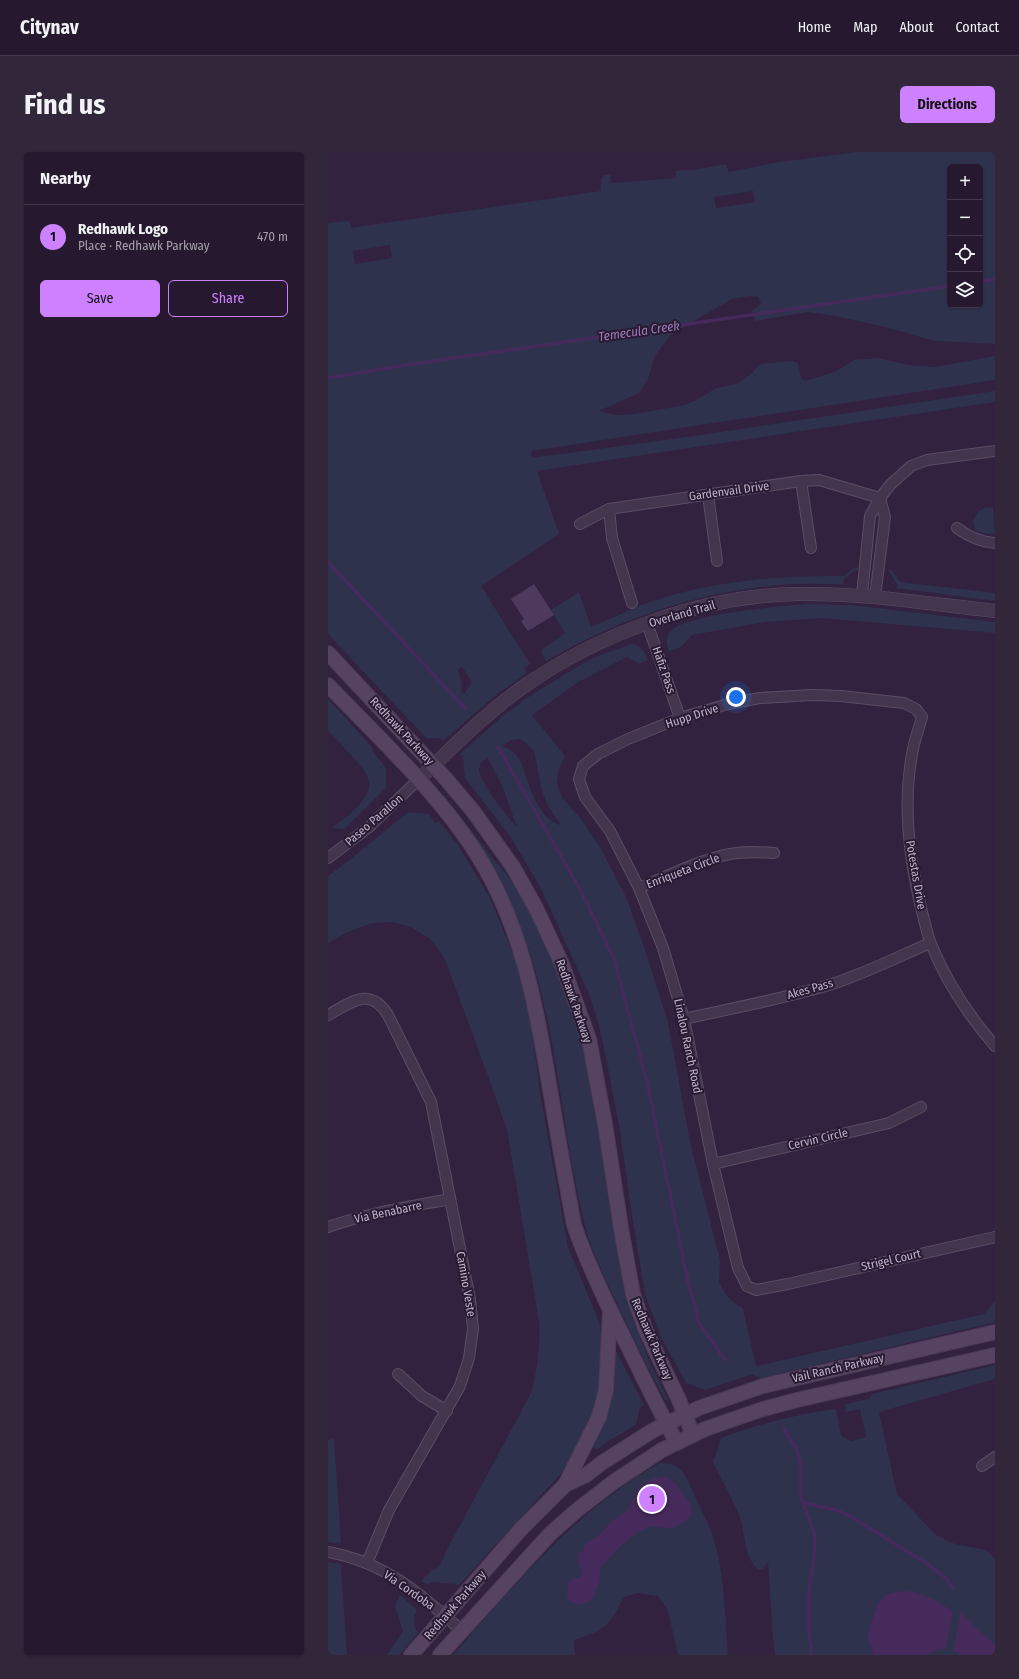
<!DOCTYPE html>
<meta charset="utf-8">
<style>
:root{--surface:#26192f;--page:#32263b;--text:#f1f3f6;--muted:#a4a0aa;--line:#42384b;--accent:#ce81ff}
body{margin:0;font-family:"Fira Sans Condensed",sans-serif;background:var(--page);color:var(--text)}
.controls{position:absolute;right:12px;top:12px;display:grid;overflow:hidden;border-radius:6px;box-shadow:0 1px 3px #0004}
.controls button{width:36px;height:36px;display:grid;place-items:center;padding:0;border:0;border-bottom:1px solid var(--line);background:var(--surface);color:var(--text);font:20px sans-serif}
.you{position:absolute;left:408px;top:545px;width:14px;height:14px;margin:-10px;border:3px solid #fff;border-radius:50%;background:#1a73e8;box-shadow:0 0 0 6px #1a73e833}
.badge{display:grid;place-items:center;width:26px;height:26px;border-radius:50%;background:var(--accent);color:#111;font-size:13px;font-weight:700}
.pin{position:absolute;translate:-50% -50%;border:2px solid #fff;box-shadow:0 1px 4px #0006}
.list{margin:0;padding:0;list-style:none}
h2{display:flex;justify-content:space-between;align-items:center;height:52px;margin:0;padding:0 16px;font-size:17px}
h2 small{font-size:13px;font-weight:400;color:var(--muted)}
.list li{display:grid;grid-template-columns:26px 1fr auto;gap:12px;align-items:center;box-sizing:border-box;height:64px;padding:0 16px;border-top:1px solid var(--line)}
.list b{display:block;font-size:15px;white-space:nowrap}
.list p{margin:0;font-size:13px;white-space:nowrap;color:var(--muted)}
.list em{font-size:13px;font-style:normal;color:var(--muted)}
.actions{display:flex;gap:8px;padding:12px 16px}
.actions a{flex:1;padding:9px 0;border:1px solid var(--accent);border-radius:6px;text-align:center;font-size:14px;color:var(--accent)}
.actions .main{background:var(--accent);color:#111}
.icon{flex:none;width:22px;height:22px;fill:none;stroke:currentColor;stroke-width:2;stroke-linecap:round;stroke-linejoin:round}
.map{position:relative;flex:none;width:667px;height:1503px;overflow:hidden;border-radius:6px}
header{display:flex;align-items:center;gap:24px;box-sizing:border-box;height:56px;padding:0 20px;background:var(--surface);border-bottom:1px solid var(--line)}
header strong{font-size:19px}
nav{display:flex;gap:22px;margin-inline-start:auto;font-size:14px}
.intro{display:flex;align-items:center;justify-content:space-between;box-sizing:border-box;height:96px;padding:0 24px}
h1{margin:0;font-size:28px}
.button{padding:10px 18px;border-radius:6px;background:var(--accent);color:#111;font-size:14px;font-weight:700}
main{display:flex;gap:24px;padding:0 24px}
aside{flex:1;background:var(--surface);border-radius:6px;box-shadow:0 1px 3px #0004}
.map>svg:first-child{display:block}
</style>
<header>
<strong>Citynav</strong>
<nav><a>Home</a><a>Map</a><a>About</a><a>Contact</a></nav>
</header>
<div class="intro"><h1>Find us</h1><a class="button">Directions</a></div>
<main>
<aside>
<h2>Nearby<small></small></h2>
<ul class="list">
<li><span class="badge">1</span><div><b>Redhawk Logo</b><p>Place · Redhawk Parkway</p></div><em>470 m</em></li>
</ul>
<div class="actions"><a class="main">Save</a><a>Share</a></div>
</aside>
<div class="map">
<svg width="667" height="1503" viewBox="0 0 667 1503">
<rect width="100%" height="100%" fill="#32213f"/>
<!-- green -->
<g fill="#2f324d" fill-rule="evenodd">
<path d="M 529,0 L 667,0 L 667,192 L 607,189 L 557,175 L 508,164 L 480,160 L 427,169 L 424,159 L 433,151 L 430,145 L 421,144 L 404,147 L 342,183 L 327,204 L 320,227 L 311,241 L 271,259 L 287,263 L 306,262 L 357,253 L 372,246 L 388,236 L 409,232 L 422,223 L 432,212 L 464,209 L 470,211 L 473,226 L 477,229 L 507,220 L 526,208 L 549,206 L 581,213 L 607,215 L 667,204 L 667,228 L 203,299 L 204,306 L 359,285 L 667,239 L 667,250 L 209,319 L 231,382 L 153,434 L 202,512 L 196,516 L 199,521 L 169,542 L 115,589 L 112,586 L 98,586 L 0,482 L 0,71 L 17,69 L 22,70 L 23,76 L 273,39 L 273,27 L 276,23 L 282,23 L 283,31 L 348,26 L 348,19 L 371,17 L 398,12 L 401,20 L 451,10 ZM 622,15 L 652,15 L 652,153 L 622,153 ZM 425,39 L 427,50 L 388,56 L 386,45 ZM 62,93 L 64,106 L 27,112 L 25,99 ZM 134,515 L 144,530 L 136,542 L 133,539 L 134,532 L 130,518 Z"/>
<polygon points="658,355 665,356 667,382 653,381 647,378 645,369 650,360"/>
<path d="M 527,415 L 531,416 L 530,418 L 527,418 L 516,427 L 515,432 C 498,433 481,431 463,432 C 374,438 295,465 218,509 L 213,500 L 214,497 L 237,481 L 223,458 L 251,440 L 263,475 C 282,467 302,457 322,450 C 384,429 451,423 516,424 Z"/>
<polygon points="560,418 563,418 573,430 667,441 667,449 568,436 569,432"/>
<path d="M 480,452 L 523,453 L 667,470 L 667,481 L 494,466 L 438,470 L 364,483 L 353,495 L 341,499 C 338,491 337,485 343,479 C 357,462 455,454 480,452 Z"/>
<path d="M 303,492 C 313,493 316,499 320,508 L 311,512 L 299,505 L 252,529 L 204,563 L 237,604 L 231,616 L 229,631 L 231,637 L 235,647 L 254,668 L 273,697 L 298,745 L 316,795 L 340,870 L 362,990 L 392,1108 L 391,1130 L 397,1141 L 404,1149 L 415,1157 L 428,1214 L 656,1162 L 667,1149 L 667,1170 L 434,1226 L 429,1225 L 425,1222 L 377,1238 L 358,1231 L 332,1183 L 317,1142 L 302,1050 L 292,979 L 277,901 L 270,870 L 261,842 L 212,735 L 182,684 L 137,626 L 135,605 L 132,602 L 175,564 L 197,547 L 252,513 L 270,504 ZM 193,587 L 206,599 L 214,639 L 220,654 L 233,673 C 217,670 206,648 201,633 C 195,617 193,599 174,594 L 183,588 ZM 159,605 L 173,631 L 189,675 C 180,666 151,629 151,618 C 151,613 155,609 159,605 Z"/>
<path d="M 0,547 L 44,595 L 46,602 L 58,615 L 58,636 L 16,677 L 3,676 C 13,670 21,663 29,655 C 50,633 41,623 23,603 C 16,595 8,587 0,579 Z"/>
<path d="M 114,643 L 116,643 L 163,704 L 185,730 L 206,767 L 230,817 L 256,896 L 296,1133 L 306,1171 L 322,1211 L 340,1247 L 340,1249 L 337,1248 C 319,1214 302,1180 286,1145 C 274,1120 262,1096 256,1069 C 233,977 230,880 198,790 C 185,754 168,716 146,684 C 137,670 121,658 114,643 Z"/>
<path d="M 80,660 L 101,662 L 107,671 L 111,669 L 130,693 L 162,746 L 186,804 L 200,846 L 212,941 L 240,1095 L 271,1170 L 276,1194 L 276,1217 L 267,1257 L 253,1292 L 238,1316 L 130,1434 L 127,1432 L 103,1430 L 100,1433 L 93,1429 L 103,1419 L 111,1415 L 122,1392 L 203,1241 C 210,1217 212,1194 211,1169 L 179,978 L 159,921 L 116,805 L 102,787 L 83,775 L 64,770 L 45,771 L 22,779 L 0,791 L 0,724 L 23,707 Z"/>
<polygon points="287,1197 316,1253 312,1255 308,1273 277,1291 269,1298 264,1294"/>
<path d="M 667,1213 L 667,1227 L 551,1260 L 569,1342 L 608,1383 L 627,1392 L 658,1398 L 667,1407 L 667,1503 L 447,1503 L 445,1486 L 440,1410 L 434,1417 L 430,1417 C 415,1405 418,1381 411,1363 C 403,1344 393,1326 384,1308 L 387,1306 L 393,1286 C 431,1272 468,1262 508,1257 L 513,1283 L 523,1289 L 538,1285 L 532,1257 L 517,1260 L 517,1252 L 541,1247 L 544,1242 Z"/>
<polygon points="6,1287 13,1388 13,1392 0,1390 0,1288"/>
<path d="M 332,1311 C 356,1310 359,1328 368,1346 C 373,1358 380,1370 384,1382 C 397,1421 397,1463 400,1503 L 350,1503 L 340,1459 L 330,1444 L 310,1441 L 296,1445 C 282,1473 276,1479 246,1488 L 247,1503 L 125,1503 C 187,1432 249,1357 332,1311 Z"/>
<polygon points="0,1410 13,1412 19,1503 0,1503"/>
<polygon points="72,1443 89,1458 86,1463 87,1477 91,1480 71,1503 59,1503 75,1479 67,1454"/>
</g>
<!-- water -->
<g fill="#472a5c">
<path d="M 337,1325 C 351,1331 351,1338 360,1349 C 371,1362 355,1373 343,1376 C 336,1377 328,1374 321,1375 C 318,1376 313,1379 310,1380 C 297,1388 282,1405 272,1416 L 271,1431 L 264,1448 C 253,1453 247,1455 239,1445 L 240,1430 C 244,1426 249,1427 254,1424 C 254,1417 249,1411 250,1402 L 256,1398 L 256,1394 L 271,1383 L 286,1367 L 299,1359 L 310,1337 L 318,1330 L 327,1326 Z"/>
<path d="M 579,1439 C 596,1441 610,1450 625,1459 L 618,1497 L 611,1497 L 599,1503 L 546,1503 L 539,1485 L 550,1451 L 558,1443 L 568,1440 Z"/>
<polygon points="633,1460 650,1478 667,1492 667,1503 635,1503 625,1499"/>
</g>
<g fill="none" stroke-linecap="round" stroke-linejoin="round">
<!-- stream -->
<g stroke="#472a5c" stroke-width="3.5">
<polyline points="652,130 667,127"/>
<polyline points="0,226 78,213 622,134"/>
<polyline points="0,410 137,556"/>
<polyline points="170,595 253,739 286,807 319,929 359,1125 371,1171 397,1208"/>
<polyline points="456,1277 469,1298 473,1314 473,1346 487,1383 486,1405 481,1439 481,1479 484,1503"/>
<polyline points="475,1351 508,1358 522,1364 598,1411 618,1426 625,1436"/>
</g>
</g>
<!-- building -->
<polygon fill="#4e3a5d" points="206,432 226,463 200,479 193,469 196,467 183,447"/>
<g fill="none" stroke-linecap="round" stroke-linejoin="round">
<!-- minor casing -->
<g stroke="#5c4d66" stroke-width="12">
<g id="minor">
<polyline points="473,329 483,396"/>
<polyline points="380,343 389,409"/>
<polyline points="281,357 284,386 304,451"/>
<polyline points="252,372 281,357 473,329 491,328 552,346"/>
<path d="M 629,376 C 641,385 652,390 667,391"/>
<polyline points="534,443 542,364 552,346 562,333 583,314 599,308 667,299"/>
<polyline points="547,445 557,365 552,346"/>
<polyline points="319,471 352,566"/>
<polyline points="0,706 41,675 90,628"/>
<path d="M 311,736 C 340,724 371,708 402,702 C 417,699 431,700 446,701"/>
<path d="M 0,863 C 24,850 42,834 60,863 L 103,950 L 142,1147 L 145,1177 L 141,1206 L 132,1234 L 61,1358 L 39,1411"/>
<path d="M 356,867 C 405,856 455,847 504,832 C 538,821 570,805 602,791"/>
<path d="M 667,894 C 641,864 618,829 603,792 C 599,782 597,770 594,760 C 581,706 574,652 585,597 C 587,587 591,576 594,565 L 588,557 L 576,551 L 513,544 L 484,543 L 432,546 L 400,552 L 352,566 L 300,587 L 270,602 L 255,614 L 251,627 L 257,645 L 282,679 L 311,736 L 335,796 L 356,867 L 385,1012 L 410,1116 L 419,1134 L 428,1138 L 460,1132 L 667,1085"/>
<polyline points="385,1012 561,971 593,955"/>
<path d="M 0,1075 C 40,1061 80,1055 122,1047"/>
<polyline points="70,1222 94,1244 119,1259"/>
<polyline points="654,1314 667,1305"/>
<path d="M 0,1400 C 56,1410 93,1442 134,1479"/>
</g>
</g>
<!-- tertiary casing -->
<g stroke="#5c4d66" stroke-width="14">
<path id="tertiary" d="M 90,628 C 123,597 155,564 192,537 C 270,482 374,443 471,442 C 537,441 602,452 667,459"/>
</g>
<!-- secondary casing -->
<g stroke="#4a3b54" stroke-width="16">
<g id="secondary">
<polyline points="0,501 118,627 145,659 185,715 208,756 234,812 261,887 277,972 294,1082 305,1142 318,1179 351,1248 365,1283"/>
<path d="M 0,533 C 50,585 105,636 145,696 C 195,772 208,855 223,943 C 230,986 238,1029 246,1073 C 259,1111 276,1146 294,1182 C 312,1219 329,1255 349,1291"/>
<polyline points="237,1333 271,1265 278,1238 282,1159"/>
<polyline points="83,1503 193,1377 237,1333 258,1323 275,1310 324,1279 371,1256 435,1234 667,1180"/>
<polyline points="112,1503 222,1382 248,1359 284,1331 334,1298 377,1277 435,1257 469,1248 667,1203"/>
</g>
</g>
<!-- minor -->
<use href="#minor" stroke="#44354e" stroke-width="10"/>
<!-- tertiary -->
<use href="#tertiary" stroke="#44354e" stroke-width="13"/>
<!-- secondary -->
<use href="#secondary" stroke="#564362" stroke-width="14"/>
</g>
<g text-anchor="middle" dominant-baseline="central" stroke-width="4" stroke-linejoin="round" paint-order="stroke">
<!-- street labels -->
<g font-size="12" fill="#c0b1ca" stroke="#291a33">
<text transform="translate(401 339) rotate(-8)">Gardenvail Drive</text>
<text transform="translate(354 462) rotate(-16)">Overland Trail</text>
<text transform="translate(336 518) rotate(71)">Hafiz Pass</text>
<text transform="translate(364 564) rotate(-18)">Hupp Drive</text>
<text transform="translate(74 579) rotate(47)">Redhawk Parkway</text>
<text transform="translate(46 668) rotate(-41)">Paseo Parallon</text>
<text transform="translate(355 719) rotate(-21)">Enriqueta Circle</text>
<text transform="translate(588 723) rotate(80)">Potestas Drive</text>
<text transform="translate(482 837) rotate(-16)">Akes Pass</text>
<text transform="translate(246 849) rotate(71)">Redhawk Parkway</text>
<text transform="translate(360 894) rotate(78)">Linalou Ranch Road</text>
<text transform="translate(490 987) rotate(-13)">Cervin Circle</text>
<text transform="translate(60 1060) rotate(-12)">Via Benabarre</text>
<text transform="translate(563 1108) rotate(-13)">Strigel Court</text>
<text transform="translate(138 1132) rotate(80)">Camino Veste</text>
<text transform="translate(324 1187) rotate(67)">Redhawk Parkway</text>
<text transform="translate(510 1216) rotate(-13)">Vail Ranch Parkway</text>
<text transform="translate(81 1438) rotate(35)">Via Cordoba</text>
<text transform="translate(127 1453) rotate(-49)">Redhawk Parkway</text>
</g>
<!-- water labels -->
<g font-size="13" font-style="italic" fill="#9f7db8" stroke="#291a33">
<text transform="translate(311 179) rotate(-8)">Temecula Creek</text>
</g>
</g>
</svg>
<div class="controls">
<button>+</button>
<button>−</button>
<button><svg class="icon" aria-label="locate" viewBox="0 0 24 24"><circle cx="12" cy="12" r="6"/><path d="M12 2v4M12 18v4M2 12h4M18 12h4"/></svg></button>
<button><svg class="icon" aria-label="layers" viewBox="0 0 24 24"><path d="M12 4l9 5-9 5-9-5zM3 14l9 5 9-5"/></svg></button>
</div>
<div class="you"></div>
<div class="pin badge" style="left:324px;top:1347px">1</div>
</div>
</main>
